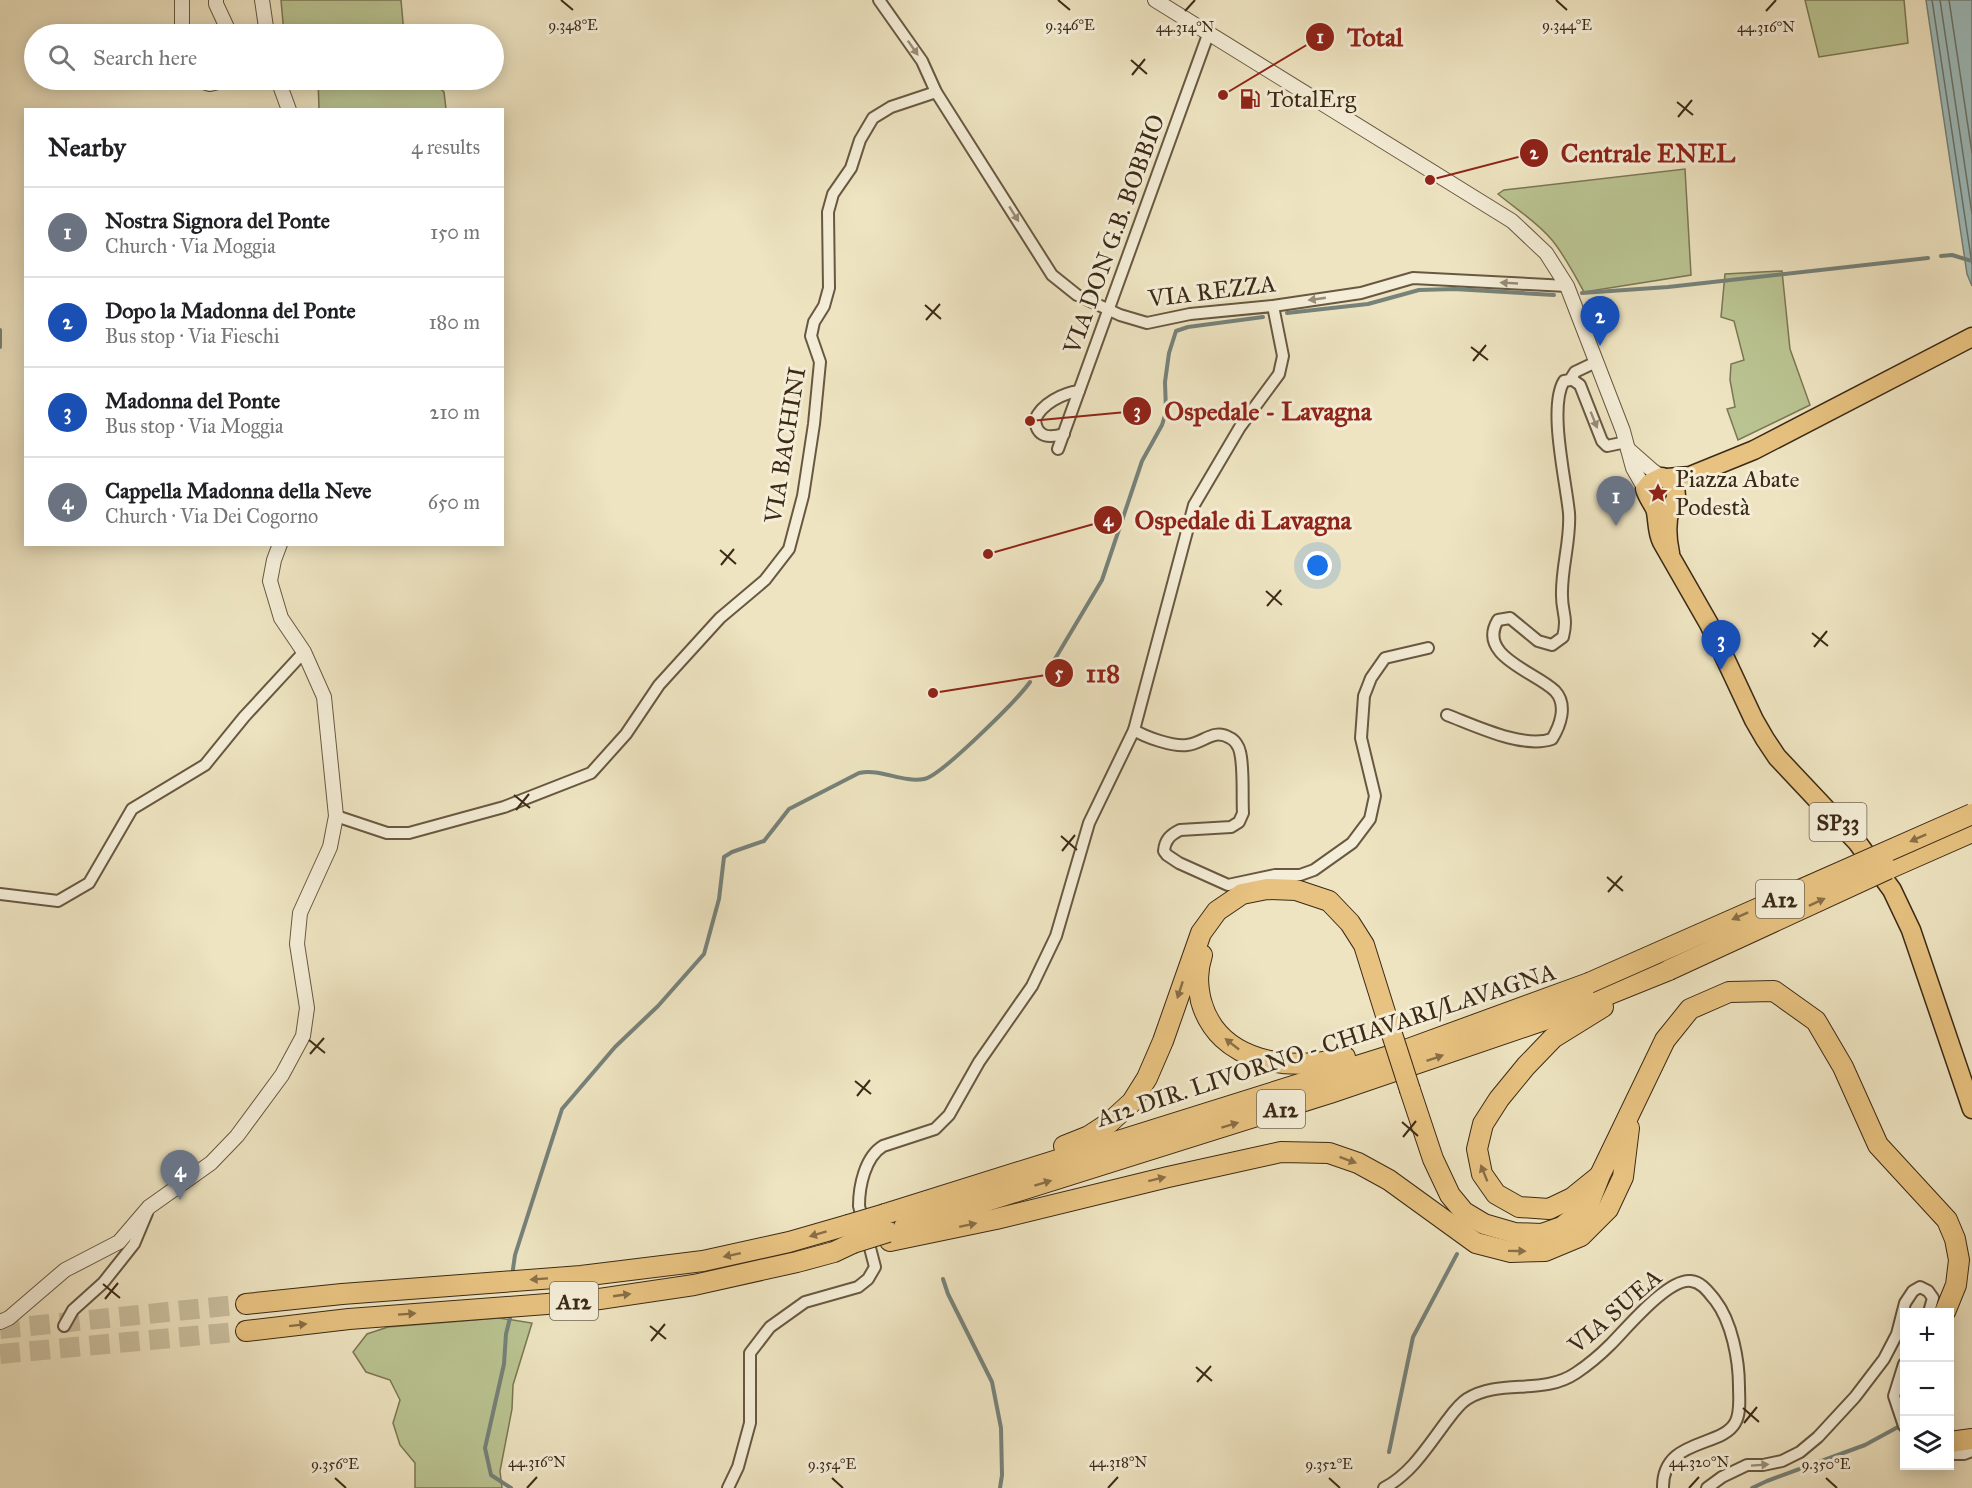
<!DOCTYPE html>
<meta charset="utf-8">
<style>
:root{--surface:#fff;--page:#f2f2f2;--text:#202124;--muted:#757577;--line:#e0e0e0;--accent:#b45309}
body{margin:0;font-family:"IM FELL Great Primer",serif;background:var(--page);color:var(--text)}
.controls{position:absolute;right:18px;bottom:18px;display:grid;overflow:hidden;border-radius:0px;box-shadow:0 3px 15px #0003}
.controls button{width:54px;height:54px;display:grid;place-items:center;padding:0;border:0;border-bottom:2px solid var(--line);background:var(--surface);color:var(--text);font:30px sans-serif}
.you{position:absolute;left:1318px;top:566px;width:21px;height:21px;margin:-15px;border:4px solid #fff;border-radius:50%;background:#1a73e8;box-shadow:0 0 0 9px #1a73e833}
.badge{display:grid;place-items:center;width:39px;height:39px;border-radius:50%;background:var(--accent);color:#fff;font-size:20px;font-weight:700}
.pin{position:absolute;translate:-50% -50px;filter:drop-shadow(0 2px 3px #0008)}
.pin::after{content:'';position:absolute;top:32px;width:21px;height:18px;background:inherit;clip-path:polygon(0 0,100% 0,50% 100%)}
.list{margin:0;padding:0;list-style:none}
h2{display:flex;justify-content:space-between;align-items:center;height:78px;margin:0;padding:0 24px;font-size:26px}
h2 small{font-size:20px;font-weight:400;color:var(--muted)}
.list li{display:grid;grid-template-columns:39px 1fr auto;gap:18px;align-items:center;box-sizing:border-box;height:90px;padding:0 24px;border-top:2px solid var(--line)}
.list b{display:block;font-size:22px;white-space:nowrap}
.list p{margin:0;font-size:20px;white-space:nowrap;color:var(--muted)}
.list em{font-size:20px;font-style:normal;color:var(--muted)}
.icon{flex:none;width:33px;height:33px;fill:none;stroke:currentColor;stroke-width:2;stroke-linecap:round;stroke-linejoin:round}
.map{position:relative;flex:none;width:1972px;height:1488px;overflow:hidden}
.search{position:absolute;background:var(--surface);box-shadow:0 3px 15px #0003;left:24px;top:24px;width:480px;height:66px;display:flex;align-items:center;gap:15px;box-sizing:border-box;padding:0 21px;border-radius:33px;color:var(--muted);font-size:22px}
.panel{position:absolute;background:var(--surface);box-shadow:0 3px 15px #0003;left:24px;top:108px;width:480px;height:438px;border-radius:0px}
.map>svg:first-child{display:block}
</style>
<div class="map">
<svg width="1972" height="1488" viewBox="0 0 1972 1488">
<rect width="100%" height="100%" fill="#eee4c1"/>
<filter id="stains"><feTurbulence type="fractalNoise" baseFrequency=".00333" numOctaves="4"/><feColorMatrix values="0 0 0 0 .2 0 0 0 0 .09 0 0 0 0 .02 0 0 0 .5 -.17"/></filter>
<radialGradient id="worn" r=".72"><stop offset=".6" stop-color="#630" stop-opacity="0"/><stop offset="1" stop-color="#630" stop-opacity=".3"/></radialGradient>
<!-- green -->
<g fill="#bac492" stroke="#7b7754" stroke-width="1.5">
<polygon points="281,0 401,0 404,34 284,34"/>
<polygon points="1805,0 1904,0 1908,43 1819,57"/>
<polygon points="318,80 430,80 444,92 446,109 319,109"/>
<path d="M 1685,169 L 1691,275 L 1584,292 C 1574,274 1565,256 1552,240 C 1537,222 1516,209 1498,194 L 1504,190 Z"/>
<polygon points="1782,271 1790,349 1810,405 1738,440 1727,409 1735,407 1730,380 1731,364 1744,360 1734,321 1721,317 1725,274"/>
<polygon points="499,1318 532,1323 513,1385 512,1409 500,1471 502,1488 415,1488 415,1463 400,1445 393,1423 400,1400 390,1380 366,1372 353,1352 367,1334 388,1327"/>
</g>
<!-- water -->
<polygon fill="#9dbcbc" stroke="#76827a" stroke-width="1.5" points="1926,0 1972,0 1972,286 1967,274"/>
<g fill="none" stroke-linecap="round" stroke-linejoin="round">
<!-- shore -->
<g stroke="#6c7369" stroke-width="1.5">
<polyline points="1932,0 1972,264"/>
<polyline points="1940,0 1972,214"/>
<polyline points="1949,0 1972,153"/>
</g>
<!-- stream -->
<g stroke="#76827a" stroke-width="4">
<polyline points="1941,256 1952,255 1972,261"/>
<polyline points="1582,293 1668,287 1928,258"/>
<polyline points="1287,313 1368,304 1419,290 1454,289 1554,295"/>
<polyline points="0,330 0,347"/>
<polyline points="1049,669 1102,580 1142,461 1162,425 1166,412 1165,382 1169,353 1176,331 1188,327 1263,317"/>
<path d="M 512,1276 L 515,1255 L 562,1109 L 615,1047 L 658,1006 L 704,954 L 719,899 L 724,857 L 732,852 L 764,841 L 789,809 L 859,773 C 881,768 902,783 924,779 C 940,777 1018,699 1030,682"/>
<polyline points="943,1279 948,1294 992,1382 1001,1428 1002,1475 1000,1488"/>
<polyline points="1389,1452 1413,1337 1457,1254"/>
<polyline points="511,1488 491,1475 485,1448 504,1364 506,1334 511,1314"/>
<polyline points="1752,1488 1767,1481 1865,1445 1898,1427"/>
</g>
<!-- motorway-tunnel -->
<g stroke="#cabf9f" stroke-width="20" stroke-dasharray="20 10" stroke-linecap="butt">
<polyline points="0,1329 246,1304"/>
<polyline points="0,1354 246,1331"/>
</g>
<!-- minor casing -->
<g stroke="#685841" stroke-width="14">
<g id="minor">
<polyline points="879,0 922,61 936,92 1052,275 1077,295 1120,315 1147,323 1190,314 1273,306 1361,293 1413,278 1567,286"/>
<polyline points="1570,380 1573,380 1580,385 1602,441 1607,446 1626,442"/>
<path d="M 1064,434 C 1049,438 1037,438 1035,420 C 1041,404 1063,393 1079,391"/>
<polyline points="1058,449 1209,32"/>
<path d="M 1447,715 C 1476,726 1523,749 1552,739 C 1560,726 1568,705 1555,691 C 1536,672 1476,656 1498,620 L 1510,618 L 1538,641 L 1552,645 L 1563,637 C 1568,617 1562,613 1562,596 C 1561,568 1571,540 1569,513 C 1566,481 1548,407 1564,381 L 1570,380 L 1575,372 L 1596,362"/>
<path d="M 1134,730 C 1145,737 1173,747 1187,745 C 1204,743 1213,728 1230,738 C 1235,740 1239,747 1240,752 C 1244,768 1242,796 1243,813 L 1239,822 L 1231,827 L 1180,830 C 1170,835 1165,840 1164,851 L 1167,855 L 1179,863 L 1228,885 L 1275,875 L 1300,875 L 1314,870 L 1352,843 L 1370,819 L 1375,796 L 1361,738 L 1364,696 L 1371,678 L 1385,658 L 1428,648"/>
<polyline points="336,816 387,833 409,833 504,807 591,773 626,734 659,685 720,618 765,580 789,549 803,496 814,424 820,362 811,336 814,322 824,306 829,288 828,212 833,194 851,168 860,140 873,118 891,107 936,92"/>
<polyline points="0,894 58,901 89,883 132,809 205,765 244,717 304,652"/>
<polyline points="64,1326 73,1310 103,1283 134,1244 147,1213"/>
<polyline points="1904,1364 1894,1396 1904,1426"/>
<polyline points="1950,1454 1964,1454 1972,1451"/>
<path d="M 728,1488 L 738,1467 L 750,1423 L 750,1353 L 770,1327 L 805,1302 L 858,1287 L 868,1279 L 875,1267 L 859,1206 C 859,1186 865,1157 883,1146 L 935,1129 L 949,1115 L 979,1062 L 1032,986 L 1056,936 L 1089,823 L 1134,730 L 1194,505 L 1240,427 L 1279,374 L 1283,356 L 1273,306"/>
<path d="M 1384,1488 C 1411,1474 1428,1446 1446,1422 C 1452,1414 1459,1404 1467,1399 C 1501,1378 1542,1396 1576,1373 C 1588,1365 1601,1354 1611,1344 C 1627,1328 1668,1278 1691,1281 C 1702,1282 1709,1293 1715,1300 C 1732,1322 1739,1360 1739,1387 C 1739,1398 1741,1413 1735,1423 C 1721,1448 1662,1438 1663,1488"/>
<polyline points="1707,1488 1722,1477 1747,1465 1763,1465 1782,1461 1800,1452 1818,1437 1855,1397 1884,1359 1897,1334 1905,1303 1913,1291 1920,1287 1928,1291 1933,1298 1929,1312"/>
</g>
</g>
<!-- tertiary casing -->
<g stroke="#685841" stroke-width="16">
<g id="tertiary">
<polyline points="216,0 216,4 230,34"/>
<polyline points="262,0 267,34"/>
<polyline points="1155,0 1512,221 1546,253 1567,286 1623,431 1633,468 1645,489"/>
<polyline points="182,34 182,0"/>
<polyline points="197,80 210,84 227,80"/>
<polyline points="278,80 289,110"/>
<polyline points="1628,449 1653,471 1662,477"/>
<polyline points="0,1322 9,1318 65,1270 119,1242 149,1207 211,1163 237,1136 282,1075 303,1036 307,1008 297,944 300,913 330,847 336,816 324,697 304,652 281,618 270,581 274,560 280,544"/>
</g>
</g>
<!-- primary casing -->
<g stroke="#3c2a16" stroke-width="21">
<g id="primary">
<polyline points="1667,478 1690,476 1754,450 1972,337"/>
<path d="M 1670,553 C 1667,539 1666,523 1670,509 C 1672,504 1676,501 1676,496 C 1676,487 1670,479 1662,477 L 1650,483 L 1645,489 C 1648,499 1655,506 1656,512 C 1658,523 1657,532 1662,542 L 1709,624 L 1754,720 L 1765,739 L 1777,757 L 1857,842 L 1892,890 L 1911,930 L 1972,1109"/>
</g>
</g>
<!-- motorway casing -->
<g stroke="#3c2a16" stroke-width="22">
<g id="motorway">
<polyline points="1888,869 1972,832"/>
<path d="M 1202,955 C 1197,971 1197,984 1201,1001 C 1218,1063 1291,1073 1345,1057"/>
<polyline points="1410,1090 1433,1159 1450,1195 1464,1212 1484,1224 1515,1233 1542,1234 1562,1227 1588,1206 1600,1175 1665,1040 1690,1009 1729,992 1774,991 1816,1021 1843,1067 1878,1145 1947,1220 1955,1239 1959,1260 1956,1285 1945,1312"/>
<polyline points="1064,1146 1089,1136 1109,1123 1132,1102 1147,1078 1163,1041 1201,933 1217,911 1242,894 1267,889 1296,890 1329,901 1350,923 1364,945 1389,1025"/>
<polyline points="1598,1177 1572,1198 1549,1209 1519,1207 1496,1194 1482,1174 1477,1149 1483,1124 1499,1099 1526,1066 1553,1038 1603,1007"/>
<polyline points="885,1214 1389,1056 1589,983"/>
<polyline points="904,1227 1330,1093 1550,1018 1669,970"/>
<polyline points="890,1241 996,1219 1168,1177 1281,1152 1329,1153 1358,1163 1389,1180 1476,1243 1511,1252 1545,1251 1581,1236 1608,1209 1623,1177 1629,1128"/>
<polyline points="246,1304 342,1294 581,1276 703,1261 789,1242 848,1225"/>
<polyline points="246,1331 349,1319 586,1301 694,1285 797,1262 834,1252 853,1243"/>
<polyline points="1950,1442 1972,1439"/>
</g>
</g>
<!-- minor -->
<use href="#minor" stroke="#f4edd7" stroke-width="10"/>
<!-- tertiary -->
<use href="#tertiary" stroke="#f4edd7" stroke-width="14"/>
<!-- primary -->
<use href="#primary" stroke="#e7c280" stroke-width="18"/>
<!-- motorway -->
<use href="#motorway" stroke="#e7c280" stroke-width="20"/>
<!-- motorway-bridge casing -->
<g stroke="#3c2a16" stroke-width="22" stroke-linecap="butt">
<g id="motorway-bridge">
<polyline points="1669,970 1888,869"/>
<polyline points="1589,983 1972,814"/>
<polyline points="1389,1025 1410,1090"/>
<polyline points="848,1225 885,1214"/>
<polyline points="853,1243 888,1232"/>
</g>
</g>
<!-- motorway-bridge -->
<use href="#motorway-bridge" stroke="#e7c280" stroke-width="20"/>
</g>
<!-- one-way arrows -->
<defs><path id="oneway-solid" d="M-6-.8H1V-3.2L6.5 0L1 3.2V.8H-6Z" transform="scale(1.5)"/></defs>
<g fill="#988c76">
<use href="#oneway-solid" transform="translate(913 48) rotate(55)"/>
<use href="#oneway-solid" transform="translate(1014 214) rotate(58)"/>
<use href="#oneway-solid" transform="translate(1509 283) rotate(-177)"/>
<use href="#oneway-solid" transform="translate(1317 299) rotate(172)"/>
<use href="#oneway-solid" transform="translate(1594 420) rotate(68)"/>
<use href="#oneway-solid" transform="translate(1760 1465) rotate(-4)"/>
</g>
<g fill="#896e46">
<use href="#oneway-solid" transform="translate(1918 838) rotate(156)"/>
<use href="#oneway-solid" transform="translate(1817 902) rotate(-25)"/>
<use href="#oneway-solid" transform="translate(1740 916) rotate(156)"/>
<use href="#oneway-solid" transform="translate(1180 990) rotate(108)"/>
<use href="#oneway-solid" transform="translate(1232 1044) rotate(-142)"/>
<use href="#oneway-solid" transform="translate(1435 1058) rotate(-19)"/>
<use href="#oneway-solid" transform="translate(1230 1125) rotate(-17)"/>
<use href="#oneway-solid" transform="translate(1348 1160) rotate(20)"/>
<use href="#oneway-solid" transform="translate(1484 1173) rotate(-112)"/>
<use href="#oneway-solid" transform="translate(1157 1179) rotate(-14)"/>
<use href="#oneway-solid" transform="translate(1043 1183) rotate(-17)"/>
<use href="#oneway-solid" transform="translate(968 1225) rotate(-12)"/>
<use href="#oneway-solid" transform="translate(818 1234) rotate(163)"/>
<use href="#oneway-solid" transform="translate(1517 1251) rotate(1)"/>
<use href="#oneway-solid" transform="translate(732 1255) rotate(168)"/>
<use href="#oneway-solid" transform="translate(539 1279) rotate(176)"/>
<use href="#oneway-solid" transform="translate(622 1295) rotate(-8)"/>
<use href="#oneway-solid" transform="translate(407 1314) rotate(-4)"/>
<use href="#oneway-solid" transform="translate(298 1325) rotate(-7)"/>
</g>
<!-- ticks -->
<path fill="none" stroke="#3c2a16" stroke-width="2" d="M 561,0 L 573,10M 1058,0 L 1070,10M 1556,0 L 1567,10M 1185,11 L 1195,0M 1766,11 L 1776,0M 1131,60 L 1147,74M 1132,75 L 1145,59M 1677,102 L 1693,115M 1678,117 L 1692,100M 925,305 L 941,319M 926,320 L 940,304M 1471,347 L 1488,360M 1473,361 L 1486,345M 720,550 L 736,564M 721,565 L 734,549M 1266,591 L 1282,605M 1267,606 L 1281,590M 1812,633 L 1828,646M 1814,647 L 1827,631M 514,795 L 530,808M 516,810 L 529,794M 1061,836 L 1077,850M 1062,851 L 1075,835M 1607,877 L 1623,891M 1608,892 L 1622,876M 309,1040 L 325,1053M 310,1054 L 324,1038M 855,1081 L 871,1094M 857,1096 L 870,1080M 1402,1122 L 1418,1136M 1403,1137 L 1416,1121M 103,1284 L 120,1298M 105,1299 L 118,1283M 650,1326 L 666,1339M 651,1341 L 665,1324M 1196,1367 L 1212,1381M 1197,1382 L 1211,1366M 1743,1408 L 1759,1422M 1744,1423 L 1757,1407M 335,1478 L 346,1488M 832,1478 L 843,1488M 1329,1478 L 1340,1488M 1826,1478 L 1837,1488M 527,1488 L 537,1477M 1108,1488 L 1118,1477M 1689,1488 L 1699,1477"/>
<!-- icons -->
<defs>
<g id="fuel-bare" transform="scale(1.62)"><path d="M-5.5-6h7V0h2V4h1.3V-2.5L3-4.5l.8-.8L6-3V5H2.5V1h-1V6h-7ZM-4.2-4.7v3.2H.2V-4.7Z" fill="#8f2418" stroke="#f4edd7" stroke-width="2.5" paint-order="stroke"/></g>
<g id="sight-bare" transform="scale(1.62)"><path d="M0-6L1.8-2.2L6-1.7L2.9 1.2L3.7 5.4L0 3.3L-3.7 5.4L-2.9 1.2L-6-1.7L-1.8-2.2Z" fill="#8f2418" stroke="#f4edd7" stroke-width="2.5" paint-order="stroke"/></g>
</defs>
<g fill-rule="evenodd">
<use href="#fuel-bare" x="1250" y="99"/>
<use href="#sight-bare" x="1658" y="493"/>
</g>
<g text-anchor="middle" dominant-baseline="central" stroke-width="6" stroke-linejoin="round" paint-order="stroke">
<!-- shield labels -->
<g fill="#f4edd7" stroke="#736450" stroke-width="1.5">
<rect x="1809.5" y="803" width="57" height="38" rx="4.5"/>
<rect x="1756" y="880" width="48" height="38" rx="4.5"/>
<rect x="1257" y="1090" width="48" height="38" rx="4.5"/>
<rect x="550" y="1282" width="48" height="38" rx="4.5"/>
</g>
<g font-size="22" font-weight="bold" fill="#3c2a16">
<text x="1838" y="822">SP33</text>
<text x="1780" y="899">A12</text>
<text x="1281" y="1109">A12</text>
<text x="574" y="1301">A12</text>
</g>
<!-- poi labels -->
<g font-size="24" fill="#3c2a16" stroke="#f4edd7" text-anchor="start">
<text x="1267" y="99">TotalErg</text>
<text x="1675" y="479">Piazza Abate<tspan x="1675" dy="28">Podestà</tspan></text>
</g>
<!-- street labels -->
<g font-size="24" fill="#3c2a16" stroke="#f4edd7">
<text transform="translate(1114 234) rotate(-70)">VIA DON G.B. BOBBIO</text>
<text transform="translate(1212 291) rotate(-7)">VIA REZZA</text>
<text transform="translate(785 445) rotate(-81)">VIA BACHINI</text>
<text transform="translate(1326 1045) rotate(-18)">A12 DIR. LIVORNO - CHIAVARI/LAVAGNA</text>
<text transform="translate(1615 1311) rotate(-41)">VIA SUEA</text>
</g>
</g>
<g font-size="15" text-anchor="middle" fill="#3c2a16" stroke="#f4edd7" stroke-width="6" stroke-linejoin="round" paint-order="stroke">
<text x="573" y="30">9.348°E</text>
<text x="1070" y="30">9.346°E</text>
<text x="1567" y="30">9.344°E</text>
<text x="1185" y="32">44.314°N</text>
<text x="1766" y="32">44.316°N</text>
<text x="537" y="1467">44.316°N</text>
<text x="1118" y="1467">44.318°N</text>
<text x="1699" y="1467">44.320°N</text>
<text x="335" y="1469">9.356°E</text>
<text x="832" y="1469">9.354°E</text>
<text x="1329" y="1469">9.352°E</text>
<text x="1826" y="1469">9.350°E</text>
</g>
<!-- callouts -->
<path fill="none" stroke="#8f2418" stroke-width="2" d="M1223 95L1320 37M1430 180L1534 153M1030 421L1137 411M988 554L1108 520M933 693L1059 673"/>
<g fill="#8f2418" stroke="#f4edd7" stroke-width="2">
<circle cx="1223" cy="95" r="6"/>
<circle cx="1430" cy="180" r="6"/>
<circle cx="1030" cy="421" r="6"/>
<circle cx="988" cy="554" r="6"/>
<circle cx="933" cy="693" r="6"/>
<circle cx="1320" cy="37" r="15"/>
<circle cx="1534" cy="153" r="15"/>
<circle cx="1137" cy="411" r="15"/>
<circle cx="1108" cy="520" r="15"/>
<circle cx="1059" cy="673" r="15"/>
</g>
<g font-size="18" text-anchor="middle" font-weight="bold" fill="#fff">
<text x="1320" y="43">1</text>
<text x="1534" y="159">2</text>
<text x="1137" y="417">3</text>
<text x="1108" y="526">4</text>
<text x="1059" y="679">5</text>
</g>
<g font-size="26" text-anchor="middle" font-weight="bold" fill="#8f2418" stroke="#f4edd7" stroke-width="6" stroke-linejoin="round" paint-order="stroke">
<text x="1375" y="46">Total</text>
<text x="1648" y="162">Centrale ENEL</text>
<text x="1268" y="420">Ospedale - Lavagna</text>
<text x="1243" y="529">Ospedale di Lavagna</text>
<text x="1103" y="682">118</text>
</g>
<rect width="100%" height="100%" filter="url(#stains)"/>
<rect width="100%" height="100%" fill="url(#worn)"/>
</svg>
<div class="controls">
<button>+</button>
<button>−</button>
<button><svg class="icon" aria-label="layers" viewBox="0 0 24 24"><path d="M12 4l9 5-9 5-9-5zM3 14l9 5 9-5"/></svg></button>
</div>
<div class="you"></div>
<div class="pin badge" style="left:1616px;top:526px;background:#6b7280">1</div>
<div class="pin badge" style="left:1600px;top:346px;background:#1a4fb4">2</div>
<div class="pin badge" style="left:1721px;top:670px;background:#1a4fb4">3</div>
<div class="pin badge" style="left:180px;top:1200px;background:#6b7280">4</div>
<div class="search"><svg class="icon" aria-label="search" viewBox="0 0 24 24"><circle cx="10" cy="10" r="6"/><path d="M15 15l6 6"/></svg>Search here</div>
<section class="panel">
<h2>Nearby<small>4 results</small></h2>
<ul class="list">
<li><span class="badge" style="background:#6b7280">1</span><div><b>Nostra Signora del Ponte</b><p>Church · Via Moggia</p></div><em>150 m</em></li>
<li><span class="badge" style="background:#1a4fb4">2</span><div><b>Dopo la Madonna del Ponte</b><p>Bus stop · Via Fieschi</p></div><em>180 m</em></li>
<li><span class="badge" style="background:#1a4fb4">3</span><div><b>Madonna del Ponte</b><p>Bus stop · Via Moggia</p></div><em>210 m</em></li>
<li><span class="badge" style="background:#6b7280">4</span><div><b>Cappella Madonna della Neve</b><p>Church · Via Dei Cogorno</p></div><em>650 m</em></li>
</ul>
</section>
</div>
